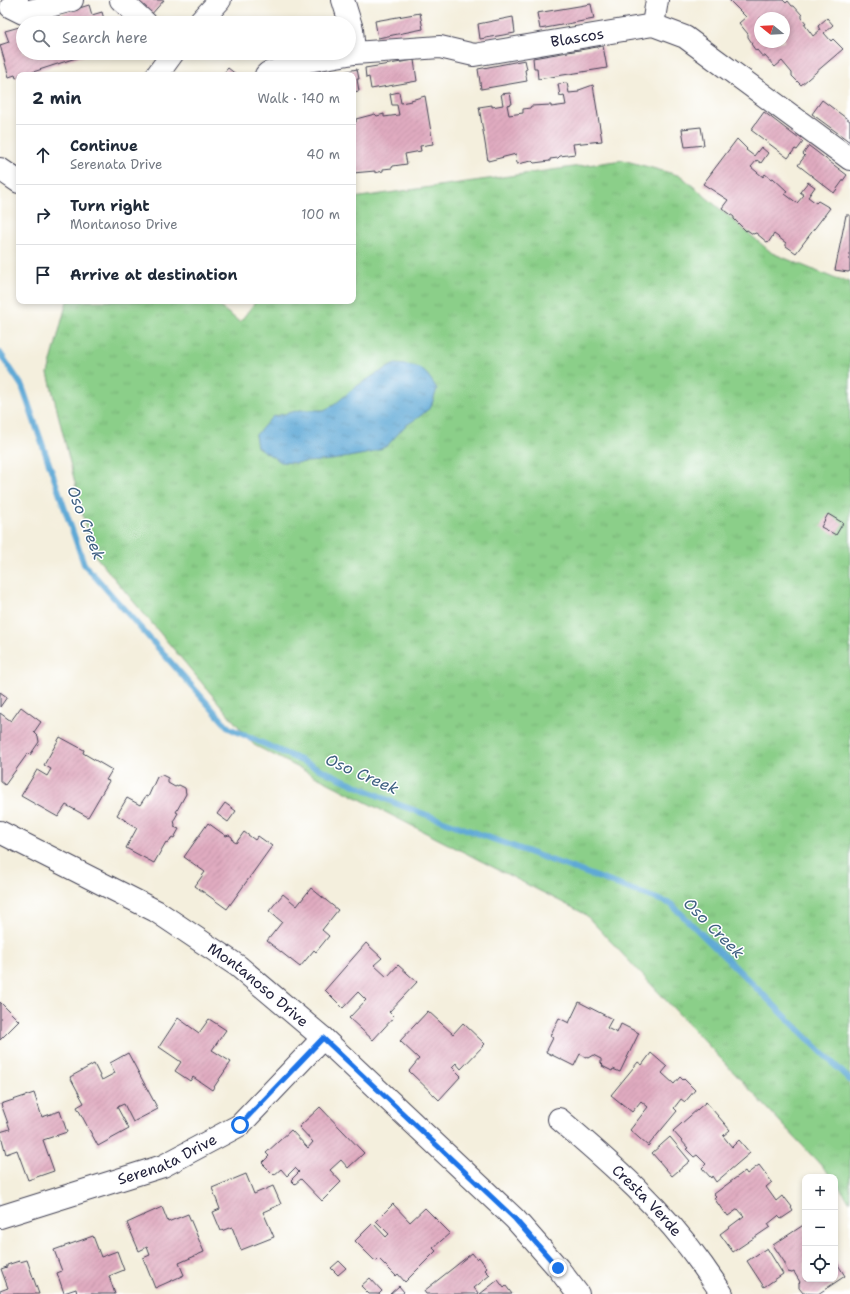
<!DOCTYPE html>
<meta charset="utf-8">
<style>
:root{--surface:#fff;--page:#f2f2f3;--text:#1f2937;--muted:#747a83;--line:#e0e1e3}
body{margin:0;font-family:"Shantell Sans",sans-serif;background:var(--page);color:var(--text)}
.controls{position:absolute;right:12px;bottom:12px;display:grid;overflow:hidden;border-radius:8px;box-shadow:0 2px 6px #0003}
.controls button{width:36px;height:36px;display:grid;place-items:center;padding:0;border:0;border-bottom:1px solid var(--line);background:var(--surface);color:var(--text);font:20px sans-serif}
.compass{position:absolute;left:754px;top:12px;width:36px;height:36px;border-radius:50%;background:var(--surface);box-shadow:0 2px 6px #0003;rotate:288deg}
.stop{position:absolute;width:12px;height:12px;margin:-9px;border:3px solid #1a73e8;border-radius:50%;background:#fff}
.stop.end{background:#1a73e8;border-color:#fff;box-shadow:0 1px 4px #0008}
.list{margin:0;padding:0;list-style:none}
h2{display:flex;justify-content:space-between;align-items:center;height:52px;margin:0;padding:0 16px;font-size:17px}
h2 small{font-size:13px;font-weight:400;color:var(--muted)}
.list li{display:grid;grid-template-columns:26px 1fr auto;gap:12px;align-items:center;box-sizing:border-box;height:60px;padding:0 16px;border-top:1px solid var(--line)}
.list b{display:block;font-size:15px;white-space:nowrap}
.list p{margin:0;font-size:13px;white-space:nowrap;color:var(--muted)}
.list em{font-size:13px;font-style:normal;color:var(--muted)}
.icon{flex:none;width:22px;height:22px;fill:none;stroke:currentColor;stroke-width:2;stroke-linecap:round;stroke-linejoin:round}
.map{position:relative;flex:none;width:850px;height:1294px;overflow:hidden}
.search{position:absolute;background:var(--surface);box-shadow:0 2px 6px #0003;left:16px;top:16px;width:340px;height:44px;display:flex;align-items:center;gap:10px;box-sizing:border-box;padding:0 14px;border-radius:22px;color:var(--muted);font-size:15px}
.panel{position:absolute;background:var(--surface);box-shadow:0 2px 6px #0003;left:16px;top:72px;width:340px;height:232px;border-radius:8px}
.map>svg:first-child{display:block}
</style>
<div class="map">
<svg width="850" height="1294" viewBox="0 0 850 1294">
<defs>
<pattern id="grass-tufts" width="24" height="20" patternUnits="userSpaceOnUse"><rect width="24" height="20" fill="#8bcf89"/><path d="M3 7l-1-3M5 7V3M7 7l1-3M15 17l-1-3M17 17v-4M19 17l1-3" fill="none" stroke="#78b177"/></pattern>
<pattern id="water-ripples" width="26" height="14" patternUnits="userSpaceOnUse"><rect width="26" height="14" fill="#5ea9d6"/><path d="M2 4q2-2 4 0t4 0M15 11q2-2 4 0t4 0" fill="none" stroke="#4d89af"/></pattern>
<pattern id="building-hatch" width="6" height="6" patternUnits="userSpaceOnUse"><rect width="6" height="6" fill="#e0abc0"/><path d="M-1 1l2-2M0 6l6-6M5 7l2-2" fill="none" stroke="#c093a6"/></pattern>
</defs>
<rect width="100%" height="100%" fill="#fff"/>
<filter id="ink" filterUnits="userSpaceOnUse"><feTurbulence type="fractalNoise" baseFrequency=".025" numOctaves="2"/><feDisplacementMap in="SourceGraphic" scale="8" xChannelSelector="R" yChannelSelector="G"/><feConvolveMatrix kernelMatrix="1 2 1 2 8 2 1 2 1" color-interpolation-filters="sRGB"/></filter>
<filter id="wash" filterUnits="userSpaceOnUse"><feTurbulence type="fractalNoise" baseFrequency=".012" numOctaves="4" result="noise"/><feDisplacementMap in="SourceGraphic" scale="16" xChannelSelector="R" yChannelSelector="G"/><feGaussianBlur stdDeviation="0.9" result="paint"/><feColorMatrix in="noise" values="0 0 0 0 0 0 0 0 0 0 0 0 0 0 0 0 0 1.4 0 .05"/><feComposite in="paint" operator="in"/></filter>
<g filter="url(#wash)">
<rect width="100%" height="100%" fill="#f4efdd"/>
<!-- grass -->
<polygon fill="url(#grass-tufts)" stroke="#567862" points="623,160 681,176 772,253 836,279 850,282 850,1202 835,1181 835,1177 832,1177 585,914 254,745 92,552 48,373 67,301 212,301 240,322 256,301 353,301 353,198"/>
<!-- water -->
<path fill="url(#water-ripples)" stroke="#406688" d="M 395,364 C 420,366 424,367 437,389 L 431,407 L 419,417 L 405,426 L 387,446 L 371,453 L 332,460 L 295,463 L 281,462 L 257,447 L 255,436 L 272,417 L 300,410 L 324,410 L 334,405 L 354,388 L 376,374 Z"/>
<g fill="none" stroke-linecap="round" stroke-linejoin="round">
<!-- stream -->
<polyline stroke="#5ea9d6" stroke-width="6" points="0,353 22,386 84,564 229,728 397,804 671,904 850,1080"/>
</g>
<g id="blocks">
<!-- building -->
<g fill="url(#building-hatch)" fill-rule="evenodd">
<polygon points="132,0 164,0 150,16"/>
<path d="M 729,0 L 783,0 L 786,3 L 788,1 L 792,6 L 794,6 L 802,15 L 802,18 L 806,23 L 804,24 L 813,36 L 820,30 L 818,26 L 827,18 L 833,25 L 824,33 L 831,41 L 833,39 L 843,49 L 801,85 L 792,76 L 792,73 L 782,61 L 775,67 L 765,56 L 762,56 L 757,50 L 756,51 L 751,44 L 752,43 L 748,37 L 748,34 L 739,23 L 746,17 ZM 760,18 L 784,18 L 784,42 L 760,42 Z"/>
<polygon points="591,4 594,19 540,29 537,13"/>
<polygon points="89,5 92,15 102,12 105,23 32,23"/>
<polygon points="420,13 423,29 378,38 375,21"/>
<polygon points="513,17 515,33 480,39 478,24"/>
<polygon points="23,26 23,53 91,53 24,75 19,75 19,77 16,78 15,75 9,77 0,45 9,42 5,31"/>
<polygon points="603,46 607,68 538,79 537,68 534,68 533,58"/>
<polygon points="414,60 417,81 371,89 369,77 366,78 365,68"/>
<polygon points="525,60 527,69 525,70 527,81 481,89 478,69"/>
<polygon points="228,68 237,75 222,75"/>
<polygon points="357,69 359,79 357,79 359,91 353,92 353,75 330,75"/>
<polygon points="567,83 569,93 579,92 579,90 593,85 602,141 573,144 575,154 560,156 558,158 550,159 550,161 534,163 532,161 517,164 516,154 488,161 479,107 492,105 492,107 503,105 501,94 510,93 512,104 507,105 509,115 523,113 523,109 530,108 531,106 551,105 551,107 566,105 564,95 560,96 558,84"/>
<polygon points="399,92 401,103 411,101 411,100 425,96 433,144 420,146 421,151 405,154 407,164 393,166 392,168 383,169 383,171 375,173 375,171 353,173 353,123 356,122 356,119 375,114 377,116 384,114 384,117 399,115 397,105 392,105 390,94"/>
<polygon points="822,100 850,121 850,142 812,114"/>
<polygon points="764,112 803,142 797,150 795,149 788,158 751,130"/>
<polygon points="701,127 704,145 685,147 682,129"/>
<polygon points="737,139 747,149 746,150 754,156 761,147 768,153 761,163 757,160 751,167 763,177 765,174 771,179 773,178 787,191 785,194 797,203 804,195 800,192 808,182 815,187 808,197 816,203 818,201 830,208 796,253 786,246 786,243 774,234 768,243 756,233 753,234 747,230 746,231 734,219 734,217 722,208 728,200 703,184"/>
<polygon points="809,146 847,175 834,193 798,165 805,156 803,154"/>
<polygon points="846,215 850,215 850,271 848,272 835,270"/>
<polygon points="828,514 843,523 836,535 821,527"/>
<polygon points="0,692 7,697 0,707"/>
<polygon points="21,707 41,722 34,732 38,736 39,742 30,755 28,753 5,785 0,781 0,713 11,721"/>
<polygon points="60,737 84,750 83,753 112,770 106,780 109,781 88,817 66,805 58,817 21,796 37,770 47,776 51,769 44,765"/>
<polygon points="162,775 168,778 168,783 175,787 179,785 185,788 186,794 176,812 178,813 174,820 175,825 174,827 179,829 174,838 172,837 168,843 166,842 154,863 126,848 137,828 117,815 127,798 140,805 146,796 148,797 157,777"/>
<polygon points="225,803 236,811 228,822 217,814"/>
<polygon points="208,823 226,836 229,835 232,837 233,841 236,843 244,832 255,840 258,836 272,846 227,909 195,886 205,872 184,857"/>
<polygon points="311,888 338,910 322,930 329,936 316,952 314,950 300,967 267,941 282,922 269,911 283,894 297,906"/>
<polygon points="366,943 382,958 374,965 387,977 398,965 417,982 389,1012 394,1017 373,1040 349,1018 366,1000 358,992 343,1008 325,990"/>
<polygon points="0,1002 19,1021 0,1040"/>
<polygon points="579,1002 612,1019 607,1028 617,1033 621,1024 639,1033 620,1072 613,1069 612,1071 602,1066 603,1065 601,1063 601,1059 593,1055 588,1058 580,1054 574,1066 546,1052 553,1038 550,1036 559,1018 569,1023"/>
<polygon points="428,1011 453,1034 463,1023 485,1044 461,1069 456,1063 452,1067 461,1076 439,1100 409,1071 419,1059 400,1041"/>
<polygon points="178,1018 199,1033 209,1019 226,1030 212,1050 231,1062 212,1090 193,1077 190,1081 175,1071 181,1062 159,1047"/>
<polygon points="128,1053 158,1109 133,1122 124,1104 117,1107 129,1129 98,1146 77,1107 84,1103 70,1077 94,1064 102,1080 115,1073 110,1063"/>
<polygon points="651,1053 667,1067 662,1073 674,1084 680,1077 683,1080 684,1079 695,1090 685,1102 681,1099 674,1108 677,1111 648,1146 630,1130 648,1107 641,1101 632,1112 611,1095 638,1062 642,1065"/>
<polygon points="34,1093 42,1117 60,1111 67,1132 43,1140 54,1171 28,1180 17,1150 6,1154 0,1132 10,1129 1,1104"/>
<polygon points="706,1102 730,1130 723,1136 732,1147 739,1140 750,1153 716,1182 712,1176 711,1178 702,1168 706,1164 697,1155 694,1157 686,1149 688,1148 673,1131"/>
<polygon points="320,1107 364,1153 348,1168 341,1160 330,1170 341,1182 322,1201 301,1179 295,1184 291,1180 299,1172 295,1168 287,1176 281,1169 274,1175 262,1163 269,1156 266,1153 291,1130 308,1148 313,1142 299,1127"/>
<polygon points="670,1137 690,1161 672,1176 652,1153"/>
<polygon points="759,1165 772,1182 766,1187 776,1201 782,1196 784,1199 785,1198 792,1207 791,1208 793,1211 781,1219 778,1216 768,1224 770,1227 733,1252 720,1234 744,1216 738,1209 728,1216 726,1213 725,1214 714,1198 716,1196 714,1194 745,1171 747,1174"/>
<polygon points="246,1174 254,1194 273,1186 281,1204 263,1212 274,1237 241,1250 232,1227 221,1231 213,1212 220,1209 212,1188"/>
<polygon points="393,1204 410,1222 425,1208 450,1233 433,1248 436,1251 405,1282 398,1274 396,1276 379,1259 377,1261 374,1260 355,1241 373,1223 386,1237 389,1234 376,1221"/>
<polygon points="162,1207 168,1222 188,1214 204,1252 179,1263 184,1275 155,1288 143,1258 150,1255 147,1247 139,1251 127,1223"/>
<polygon points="805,1224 805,1279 835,1279 835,1260 845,1276 818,1294 803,1293 799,1288 799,1283 800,1282 794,1272 792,1273 788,1272 785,1266 785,1263 773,1245"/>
<polygon points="93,1236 101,1257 117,1251 124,1270 109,1276 115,1294 77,1294 76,1289 64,1293 57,1273 62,1271 54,1250"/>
<polygon points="767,1248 783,1274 764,1287 747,1261"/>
<polygon points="472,1253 477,1259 479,1257 487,1268 485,1270 490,1275 474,1288 479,1294 426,1294 424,1291"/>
<polygon points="27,1260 39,1294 0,1294 0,1291 8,1288 1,1269 7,1267 7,1265 19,1261 20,1262"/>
<polygon points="339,1261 346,1268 338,1275 331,1268"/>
<polygon points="370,1278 382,1291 379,1294 369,1294 361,1286"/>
<polygon points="498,1280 504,1288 506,1286 512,1294 480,1294"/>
<polygon points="399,1286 404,1292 402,1294 390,1294"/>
</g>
</g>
</g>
<g filter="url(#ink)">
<use href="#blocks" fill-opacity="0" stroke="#424153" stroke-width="1"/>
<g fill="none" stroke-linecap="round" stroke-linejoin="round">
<!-- minor casing -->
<g stroke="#424153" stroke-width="24">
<g id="minor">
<polyline points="17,0 11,7 23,13 72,0"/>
<polyline points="121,0 146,23"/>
<polyline points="343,0 352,29 354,53"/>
<polyline points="199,23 220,0"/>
<polyline points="653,25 657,0"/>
<polyline points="157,75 173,53"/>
<path id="s1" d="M 266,75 L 268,73 L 308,61 L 354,53 L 440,47 L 474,55 L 653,25 L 685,37 L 850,159"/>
<polyline points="0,169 19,182"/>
<path id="s2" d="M 559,1119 C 612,1164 663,1209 703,1266 C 709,1275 716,1284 722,1294"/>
<path id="s3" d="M 0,1217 L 163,1166 L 240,1125 L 323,1038"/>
</g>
</g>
<!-- tertiary casing -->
<g stroke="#424153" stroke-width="24">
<g id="tertiary">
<path id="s4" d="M 0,832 L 156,911 L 238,966 L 323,1038 L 515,1219 L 558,1268 L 578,1294"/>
</g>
</g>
<!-- minor -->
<use href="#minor" stroke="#fff" stroke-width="22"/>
<!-- tertiary -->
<use href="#tertiary" stroke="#fff" stroke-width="22"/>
</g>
</g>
<g fill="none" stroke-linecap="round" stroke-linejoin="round" filter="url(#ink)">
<!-- route -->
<polyline stroke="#1a73e8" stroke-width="5" points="240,1125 323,1038 515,1219 558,1268"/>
</g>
<g text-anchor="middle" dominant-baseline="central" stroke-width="3" stroke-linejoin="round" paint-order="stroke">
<!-- street labels -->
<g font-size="15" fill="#22223b" stroke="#fff">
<text stroke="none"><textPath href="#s1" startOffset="317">Blascos</textPath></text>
<text stroke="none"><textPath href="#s4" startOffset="301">Montanoso Drive</textPath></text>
<text stroke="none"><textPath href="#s3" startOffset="177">Serenata Drive</textPath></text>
<text stroke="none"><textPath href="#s2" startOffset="120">Cresta Verde</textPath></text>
</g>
<!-- water labels -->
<g font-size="16" font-style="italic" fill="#3d5f81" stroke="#fff">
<text transform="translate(86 523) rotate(69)">Oso Creek</text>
<text transform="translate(362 774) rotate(24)">Oso Creek</text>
<text transform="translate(714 928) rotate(45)">Oso Creek</text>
</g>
</g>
</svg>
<div class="controls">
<button>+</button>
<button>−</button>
<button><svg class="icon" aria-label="locate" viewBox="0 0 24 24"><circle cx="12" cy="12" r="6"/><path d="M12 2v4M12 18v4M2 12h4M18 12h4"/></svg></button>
</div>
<svg class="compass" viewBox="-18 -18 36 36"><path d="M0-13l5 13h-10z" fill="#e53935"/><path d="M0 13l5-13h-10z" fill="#747a83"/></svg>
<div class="stop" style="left:240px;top:1125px"></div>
<div class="stop end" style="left:558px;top:1268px"></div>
<div class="search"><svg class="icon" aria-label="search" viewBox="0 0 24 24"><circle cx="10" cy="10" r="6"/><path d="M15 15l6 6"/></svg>Search here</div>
<section class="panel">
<h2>2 min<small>Walk · 140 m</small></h2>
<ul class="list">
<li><svg class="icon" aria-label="ahead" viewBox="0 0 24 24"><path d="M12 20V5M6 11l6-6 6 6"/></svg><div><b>Continue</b><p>Serenata Drive</p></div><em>40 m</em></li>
<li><svg class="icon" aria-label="right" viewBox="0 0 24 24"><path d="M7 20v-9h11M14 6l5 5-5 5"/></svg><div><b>Turn right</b><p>Montanoso Drive</p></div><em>100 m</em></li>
<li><svg class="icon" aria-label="arrive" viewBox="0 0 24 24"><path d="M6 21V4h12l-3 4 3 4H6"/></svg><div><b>Arrive at destination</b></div></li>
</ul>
</section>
</div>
